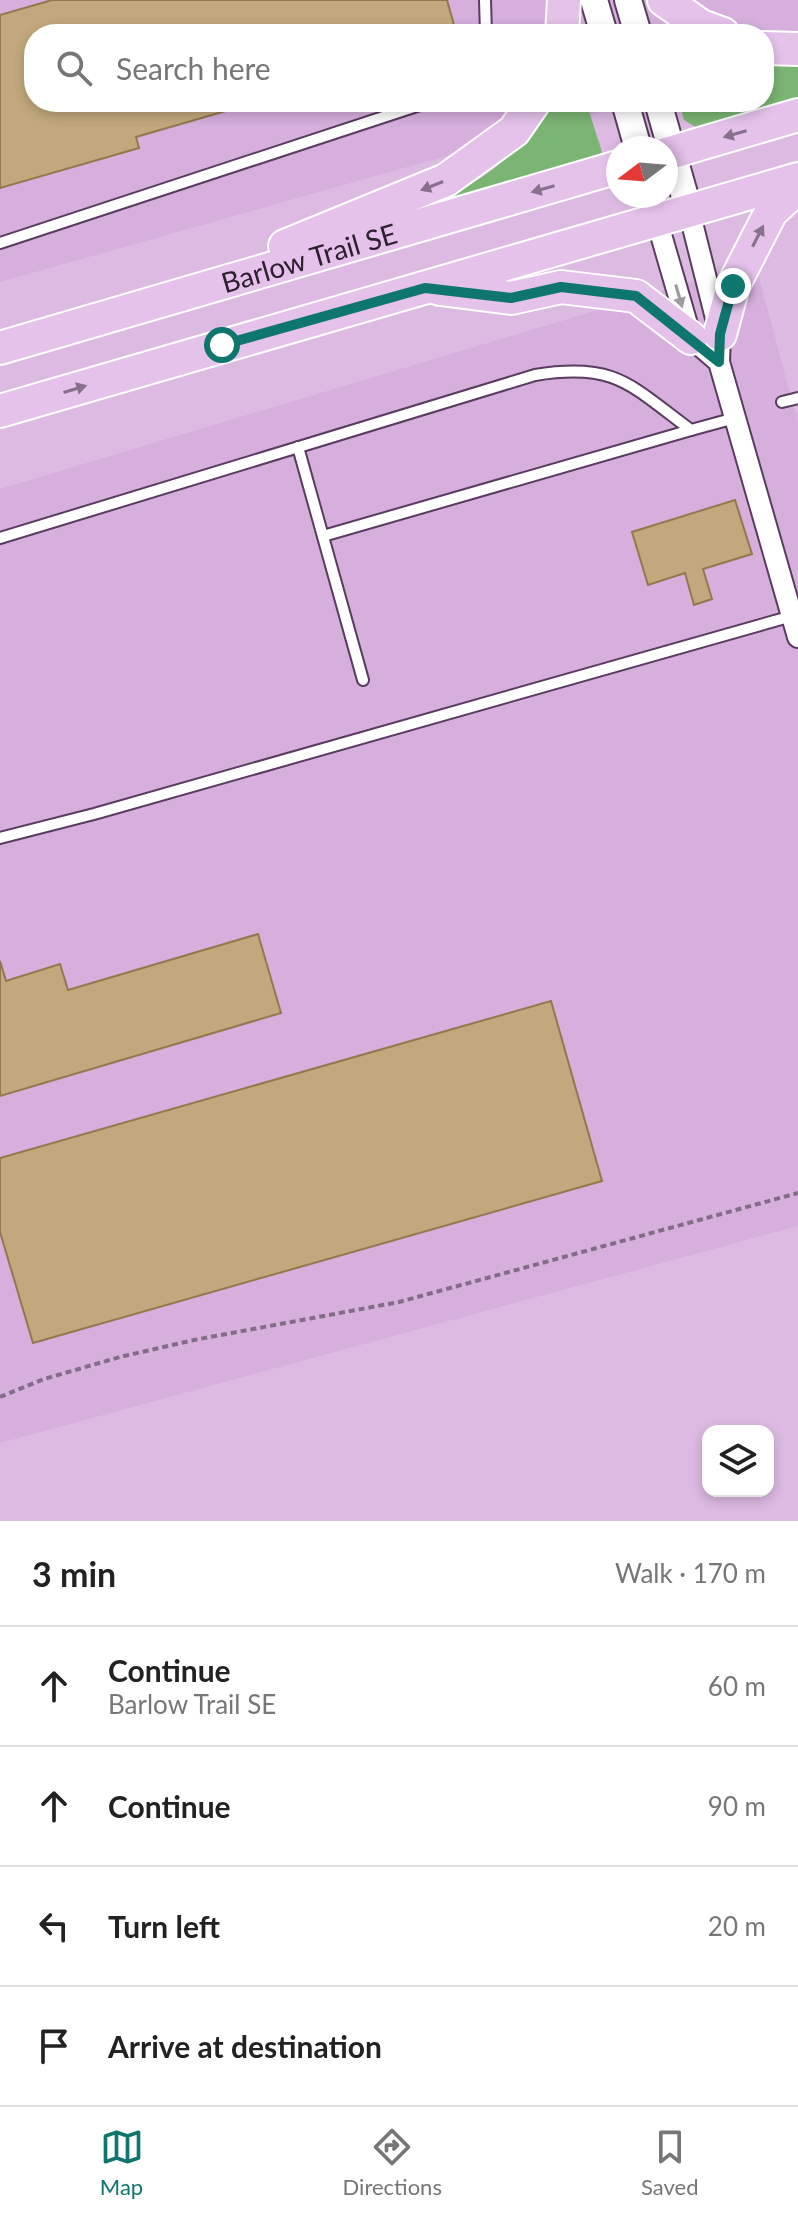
<!DOCTYPE html>
<meta charset="utf-8">
<style>
:root{--surface:#fff;--page:#f2f2f2;--text:#222;--muted:#767676;--line:#e0e0e0;--accent:#0f766e}
body{margin:0;font-family:Lato,sans-serif;background:var(--page);color:var(--text)}
.controls{position:absolute;right:24px;bottom:24px;display:grid;overflow:hidden;border-radius:16px;box-shadow:0 4px 12px #0003}
.controls button{width:72px;height:72px;display:grid;place-items:center;padding:0;border:0;border-bottom:2px solid var(--line);background:var(--surface);color:var(--text);font:40px sans-serif}
.compass{position:absolute;left:606px;top:136px;width:72px;height:72px;border-radius:50%;background:var(--surface);box-shadow:0 4px 12px #0003;rotate:254deg}
.stop{position:absolute;width:24px;height:24px;margin:-18px;border:6px solid #0f766e;border-radius:50%;background:#fff}
.stop.end{background:#0f766e;border-color:#fff;box-shadow:0 2px 8px #0008}
.list{margin:0;padding:0;list-style:none}
h2{display:flex;justify-content:space-between;align-items:center;height:104px;margin:0;padding:0 32px;font-size:34px}
h2 small{font-size:26px;font-weight:400;color:var(--muted)}
.list li{display:grid;grid-template-columns:52px 1fr auto;gap:24px;align-items:center;box-sizing:border-box;height:120px;padding:0 32px;border-top:2px solid var(--line)}
.list b{display:block;font-size:30px;white-space:nowrap}
.list p{margin:0;font-size:26px;white-space:nowrap;color:var(--muted)}
.list em{font-size:26px;font-style:normal;color:var(--muted)}
.icon{flex:none;width:44px;height:44px;fill:none;stroke:currentColor;stroke-width:2;stroke-linecap:round;stroke-linejoin:round}
.map{position:relative;flex:none;width:798px;height:1521px;overflow:hidden}
.search{position:absolute;background:var(--surface);box-shadow:0 4px 12px #0003;left:24px;right:24px;top:24px;height:88px;display:flex;align-items:center;gap:20px;box-sizing:border-box;padding:0 28px;border-radius:32px;color:var(--muted);font-size:30px}
.sheet{height:584px;background:var(--surface)}
nav{display:flex;justify-content:space-around;align-items:center;box-sizing:border-box;height:112px;border-top:2px solid var(--line);background:var(--surface);font-size:22px;color:var(--muted)}
nav a{display:grid;justify-items:center;gap:4px}
nav .on{color:var(--accent)}
.map>svg:first-child{display:block}
</style>
<div class="map">
<svg width="798" height="1521" viewBox="0 0 798 1521">
<rect width="100%" height="100%" fill="#dcbae2"/>
<!-- built -->
<g fill="#d6afdd">
<polygon points="0,0 798,0 798,57 764,34 34,34 34,102 638,102 0,282"/>
<polygon points="755,263 798,423 798,1226 0,1443 0,489"/>
</g>
<!-- green -->
<g fill="#7bb573">
<polygon points="764,62 798,66 798,101 699,129 684,120 679,102 764,102"/>
<path d="M 554,102 L 586,102 L 602,152 L 599,162 L 457,204 L 453,194 C 496,172 528,143 554,102 Z"/>
</g>
<!-- building -->
<g fill="#c2a87c" stroke="#91794e" stroke-width="2">
<polygon points="52,0 447,0 456,32 34,34 34,102 257,102 136,137 139,148 0,188 0,15"/>
<polygon points="735,500 752,554 703,569 712,599 694,605 685,573 648,585 632,532"/>
<polygon points="258,934 281,1013 0,1096 0,961 6,981 60,964 68,990"/>
<polygon points="551,1001 602,1181 33,1343 0,1232 0,1158"/>
</g>
<g fill="none" stroke-linecap="round" stroke-linejoin="round">
<!-- service casing -->
<g stroke="#593c5f" stroke-width="14">
<g id="service">
<polyline points="485,0 486,34"/>
<polyline points="0,243 429,102"/>
<polyline points="782,402 798,398"/>
<polyline points="298,447 363,680"/>
<polyline points="323,536 691,430"/>
<path d="M 0,538 L 535,375 C 616,362 630,385 691,430 L 735,418"/>
<polyline points="0,838 94,814 792,616"/>
</g>
</g>
<!-- minor casing -->
<g stroke="#593c5f" stroke-width="24">
<g id="minor">
<polyline points="689,211 720,334 719,362 798,637"/>
<polyline points="657,221 691,338 719,362"/>
</g>
</g>
<!-- tertiary casing -->
<g stroke="#593c5f" stroke-width="30">
<g id="tertiary">
<polyline points="594,0 604,34"/>
<polyline points="628,0 638,34"/>
<polyline points="625,102 638,148"/>
<polyline points="658,102 689,211"/>
<polyline points="651,196 657,221"/>
</g>
</g>
<!-- primary casing -->
<g stroke="#fff" stroke-width="36">
<g id="primary">
<polyline points="664,0 701,26 723,34"/>
<polyline points="562,34 564,0"/>
<polyline points="764,48 798,49"/>
<polyline points="666,154 798,115"/>
<polyline points="285,246 446,180 514,131 534,102"/>
<polyline points="440,289 511,298 561,287 636,296 691,338"/>
<polyline points="720,334 733,286 771,212 798,187"/>
<path id="s1" d="M 0,348 L 618,167"/>
<polyline points="0,411 798,179"/>
</g>
</g>
<!-- path -->
<polyline stroke="#836c87" stroke-width="4" stroke-dasharray="6 4" stroke-linecap="butt" points="0,1397 44,1379 120,1357 194,1340 399,1302 798,1193"/>
<!-- service -->
<use href="#service" stroke="#fff" stroke-width="10"/>
<!-- minor -->
<use href="#minor" stroke="#fff" stroke-width="20"/>
<!-- tertiary -->
<use href="#tertiary" stroke="#fff" stroke-width="26"/>
<!-- primary -->
<use href="#primary" stroke="#e4c2ea" stroke-width="32"/>
</g>
<!-- one-way arrows -->
<defs><path id="oneway-solid" d="M-6-.8H1V-3.2L6.5 0L1 3.2V.8H-6Z" transform="scale(2)"/></defs>
<g fill="#88718c">
<use href="#oneway-solid" transform="translate(735 134) rotate(164)"/>
<use href="#oneway-solid" transform="translate(432 186) rotate(158)"/>
<use href="#oneway-solid" transform="translate(543 189) rotate(164)"/>
<use href="#oneway-solid" transform="translate(758 236) rotate(-63)"/>
<use href="#oneway-solid" transform="translate(75 389) rotate(-17)"/>
</g>
<use fill="#a09ba1" href="#oneway-solid" transform="translate(679 296) rotate(74)"/>
<g fill="none" stroke-linecap="round" stroke-linejoin="round">
<!-- route -->
<polyline stroke="#0f766e" stroke-width="10" points="222,345 425,288 511,298 561,287 636,296 719,362 720,334 733,286"/>
</g>
<g text-anchor="middle" dominant-baseline="central" stroke-width="8" stroke-linejoin="round" paint-order="stroke">
<!-- street labels -->
<g font-size="28" fill="#2d202f" stroke="#f3e1f6">
<text stroke="none"><textPath href="#s1" startOffset="322">Barlow Trail SE</textPath></text>
</g>
</g>
</svg>
<div class="controls">
<button><svg class="icon" aria-label="layers" viewBox="0 0 24 24"><path d="M12 4l9 5-9 5-9-5zM3 14l9 5 9-5"/></svg></button>
</div>
<svg class="compass" viewBox="-18 -18 36 36"><path d="M0-13l5 13h-10z" fill="#e53935"/><path d="M0 13l5-13h-10z" fill="#767676"/></svg>
<div class="stop" style="left:222px;top:345px"></div>
<div class="stop end" style="left:733px;top:286px"></div>
<div class="search"><svg class="icon" aria-label="search" viewBox="0 0 24 24"><circle cx="10" cy="10" r="6"/><path d="M15 15l6 6"/></svg>Search here</div>
</div>
<section class="sheet">
<h2>3 min<small>Walk · 170 m</small></h2>
<ul class="list">
<li><svg class="icon" aria-label="ahead" viewBox="0 0 24 24"><path d="M12 20V5M6 11l6-6 6 6"/></svg><div><b>Continue</b><p>Barlow Trail SE</p></div><em>60 m</em></li>
<li><svg class="icon" aria-label="ahead" viewBox="0 0 24 24"><path d="M12 20V5M6 11l6-6 6 6"/></svg><div><b>Continue</b></div><em>90 m</em></li>
<li><svg class="icon" aria-label="left" viewBox="0 0 24 24"><path d="M17 20v-9H6M10 6l-5 5 5 5"/></svg><div><b>Turn left</b></div><em>20 m</em></li>
<li><svg class="icon" aria-label="arrive" viewBox="0 0 24 24"><path d="M6 21V4h12l-3 4 3 4H6"/></svg><div><b>Arrive at destination</b></div></li>
</ul>
</section>
<nav>
<a class="on"><svg class="icon" aria-label="map" viewBox="0 0 24 24"><path d="M3 6l6-2 6 2 6-2v14l-6 2-6-2-6 2zM9 4v14M15 6v14"/></svg>Map</a>
<a><svg class="icon" aria-label="directions" viewBox="0 0 24 24"><path d="M12 3l9 9-9 9-9-9zM9 14v-3h6M13 9l2 2-2 2"/></svg>Directions</a>
<a><svg class="icon" aria-label="saved" viewBox="0 0 24 24"><path d="M7 4h10v16l-5-4-5 4z"/></svg>Saved</a>
</nav>
